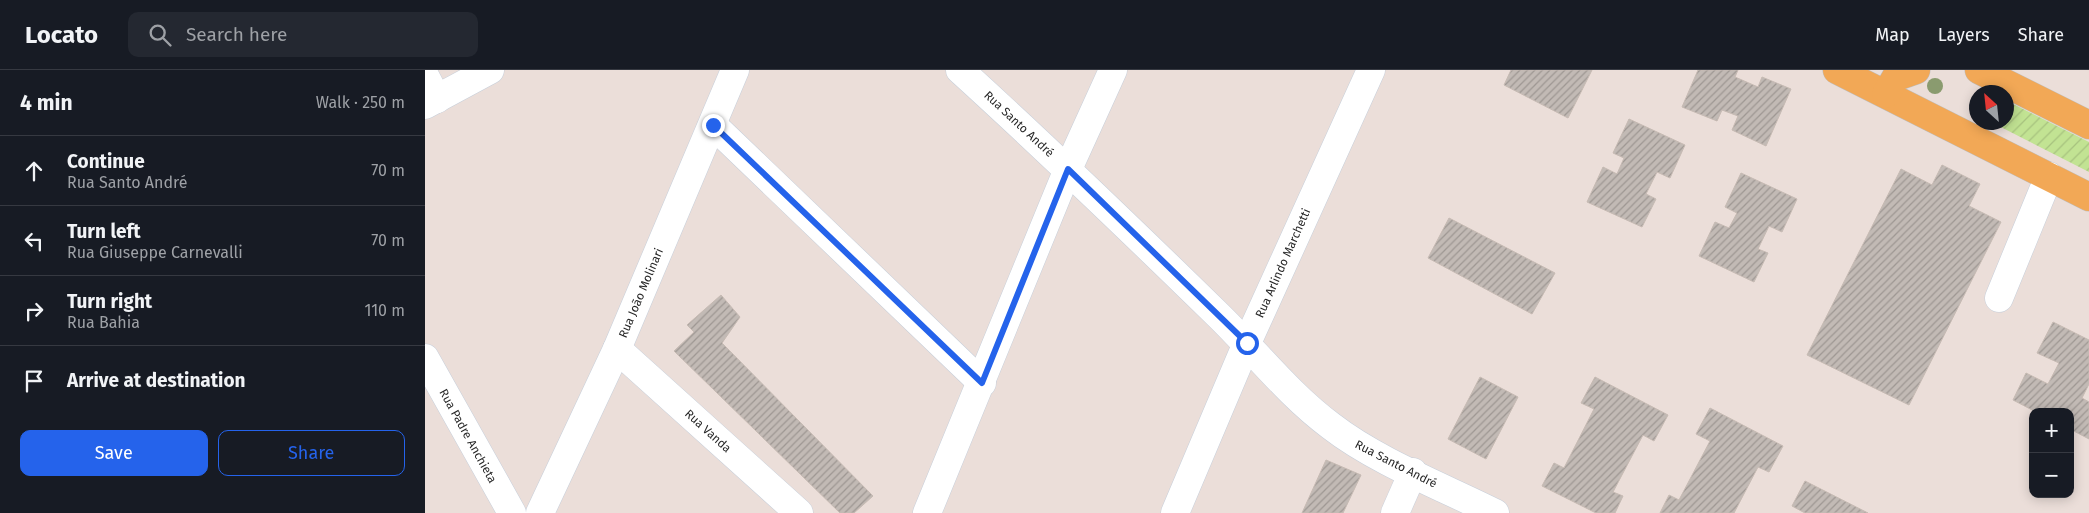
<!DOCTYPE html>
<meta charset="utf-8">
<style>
:root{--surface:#171b24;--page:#242831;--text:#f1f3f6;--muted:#9ea1a6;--line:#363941;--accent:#2563eb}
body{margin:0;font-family:"Fira Sans",sans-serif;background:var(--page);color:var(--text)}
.controls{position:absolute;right:15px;bottom:15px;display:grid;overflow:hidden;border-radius:10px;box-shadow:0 2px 12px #0003}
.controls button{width:45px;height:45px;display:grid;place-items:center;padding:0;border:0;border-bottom:1px solid var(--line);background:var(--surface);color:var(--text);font:25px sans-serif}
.compass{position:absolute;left:1544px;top:15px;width:45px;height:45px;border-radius:50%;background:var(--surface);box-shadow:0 2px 12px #0003;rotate:333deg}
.stop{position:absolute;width:15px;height:15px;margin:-11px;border:4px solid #2563eb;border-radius:50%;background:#fff}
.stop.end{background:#2563eb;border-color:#fff;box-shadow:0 1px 5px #0008}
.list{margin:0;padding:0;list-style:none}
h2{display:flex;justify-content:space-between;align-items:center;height:65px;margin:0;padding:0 20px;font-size:21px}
h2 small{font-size:16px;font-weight:400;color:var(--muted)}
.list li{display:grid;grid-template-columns:32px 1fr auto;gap:15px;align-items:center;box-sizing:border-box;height:70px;padding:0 20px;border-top:1px solid var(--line)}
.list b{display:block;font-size:19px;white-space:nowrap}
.list p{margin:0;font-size:16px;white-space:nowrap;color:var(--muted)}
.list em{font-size:16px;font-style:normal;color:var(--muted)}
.actions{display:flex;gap:10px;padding:15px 20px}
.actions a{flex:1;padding:11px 0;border:1px solid var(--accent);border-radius:10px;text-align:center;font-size:18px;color:var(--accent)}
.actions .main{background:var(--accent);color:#fff}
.icon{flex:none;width:28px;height:28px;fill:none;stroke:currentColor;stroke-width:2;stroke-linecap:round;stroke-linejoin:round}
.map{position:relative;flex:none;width:1664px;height:443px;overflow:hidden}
header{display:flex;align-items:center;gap:30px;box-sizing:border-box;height:70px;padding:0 25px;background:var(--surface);border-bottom:1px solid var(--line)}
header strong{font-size:24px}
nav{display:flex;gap:28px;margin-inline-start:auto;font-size:18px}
.search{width:350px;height:45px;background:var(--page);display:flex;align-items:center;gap:12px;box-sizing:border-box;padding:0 18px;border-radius:10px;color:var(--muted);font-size:19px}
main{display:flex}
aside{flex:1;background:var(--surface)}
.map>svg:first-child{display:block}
</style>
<header>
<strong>Locato</strong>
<div class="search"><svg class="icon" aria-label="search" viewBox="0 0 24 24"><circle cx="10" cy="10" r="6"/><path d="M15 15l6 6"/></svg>Search here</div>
<nav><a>Map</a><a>Layers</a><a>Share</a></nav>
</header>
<main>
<aside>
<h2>4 min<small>Walk · 250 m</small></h2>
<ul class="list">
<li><svg class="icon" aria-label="ahead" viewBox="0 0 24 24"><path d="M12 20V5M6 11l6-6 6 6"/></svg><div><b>Continue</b><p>Rua Santo André</p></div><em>70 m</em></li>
<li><svg class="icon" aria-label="left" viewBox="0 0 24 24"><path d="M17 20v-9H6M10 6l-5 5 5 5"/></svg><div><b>Turn left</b><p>Rua Giuseppe Carnevalli</p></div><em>70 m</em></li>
<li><svg class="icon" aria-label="right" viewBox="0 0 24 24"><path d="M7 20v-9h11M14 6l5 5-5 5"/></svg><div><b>Turn right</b><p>Rua Bahia</p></div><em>110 m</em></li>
<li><svg class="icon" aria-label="arrive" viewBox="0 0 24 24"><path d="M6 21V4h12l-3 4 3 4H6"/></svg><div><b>Arrive at destination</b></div></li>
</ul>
<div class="actions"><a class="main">Save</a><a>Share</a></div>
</aside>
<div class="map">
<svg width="1664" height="443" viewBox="0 0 1664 443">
<defs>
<pattern id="garden-furrows" width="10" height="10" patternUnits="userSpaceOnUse" patternTransform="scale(1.25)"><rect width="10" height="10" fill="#c2e393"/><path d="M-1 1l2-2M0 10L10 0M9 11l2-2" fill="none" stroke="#a7c37f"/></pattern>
<pattern id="building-hatch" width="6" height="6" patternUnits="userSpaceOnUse" patternTransform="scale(1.25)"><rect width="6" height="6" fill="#c2bab5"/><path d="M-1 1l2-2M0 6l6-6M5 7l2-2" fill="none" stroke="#9e9793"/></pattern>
</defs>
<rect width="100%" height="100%" fill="#ebded9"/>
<!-- garden -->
<polygon fill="url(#garden-furrows)" points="1582,31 1664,72 1664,102 1568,53 1582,52"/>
<!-- building -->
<g fill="url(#building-hatch)" stroke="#c6bab3">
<polygon points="1086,0 1167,0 1143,48 1079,15"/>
<polygon points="1273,0 1313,0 1310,7 1333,17 1337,7 1366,19 1341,76 1307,60 1313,46 1297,40 1292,51 1257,37"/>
<polygon points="1204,49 1260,75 1245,108 1232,102 1221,124 1231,129 1217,157 1162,132 1178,97 1192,104 1199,88 1188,83"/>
<polygon points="1517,95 1555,114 1544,136 1576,152 1484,335 1382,285 1476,99 1507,115"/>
<polygon points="1316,103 1372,129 1357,162 1344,156 1333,179 1343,183 1329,212 1274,186 1290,152 1304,158 1312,143 1300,137"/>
<polygon points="1024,148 1130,203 1107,244 1003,188"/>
<polygon points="296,225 315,247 297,273 448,426 429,443 415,443 249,281 269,262 262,255"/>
<polygon points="1628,252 1664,270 1664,314 1657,328 1664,332 1664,369 1645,359 1645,342 1611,342 1588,330 1601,303 1623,314 1634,293 1612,283"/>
<polygon points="1055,307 1093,327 1061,389 1023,369"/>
<polygon points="1170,307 1243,345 1229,371 1218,365 1188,422 1198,426 1190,443 1171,443 1117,416 1129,393 1139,398 1169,339 1156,333"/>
<polygon points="1285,338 1358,376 1344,402 1333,397 1309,443 1235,443 1244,425 1254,430 1285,371 1271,364"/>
<polygon points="901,390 936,405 918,443 877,443"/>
<polygon points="1380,411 1443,443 1380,443 1367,436"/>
</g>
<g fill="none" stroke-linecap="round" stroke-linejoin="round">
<!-- minor casing -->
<g stroke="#c7cfda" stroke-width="29">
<g id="minor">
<path d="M 535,0 C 623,80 708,162 793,245 C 831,282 863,324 906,356 C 951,391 1018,417 1070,443"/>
<polyline points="0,6 12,29"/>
<polyline points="0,35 65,0"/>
<polyline points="288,55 557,313"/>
<polyline points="1574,228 1624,106"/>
<polyline points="192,279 374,443"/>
<polyline points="0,288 87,443"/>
<polyline points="115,443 192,279 310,0"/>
<polyline points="502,443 643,99 688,0"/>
<polyline points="750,443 822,273 946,0"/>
<polyline points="970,443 988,402"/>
</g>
</g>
<!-- major casing -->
<g stroke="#bebebe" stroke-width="29">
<g id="major">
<polyline points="1412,0 1664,127"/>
<polyline points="1554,0 1664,55"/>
<polyline points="1461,24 1471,7 1491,0"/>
</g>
</g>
<!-- minor -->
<use href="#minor" stroke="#fff" stroke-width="28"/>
<!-- major -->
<use href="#major" stroke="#f2a856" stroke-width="28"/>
</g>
<!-- trees -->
<circle fill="#8a9b6f" cx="1510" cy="16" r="8"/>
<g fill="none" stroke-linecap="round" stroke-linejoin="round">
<!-- route -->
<polyline stroke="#2563eb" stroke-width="6" points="288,55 557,313 643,99 822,273"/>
</g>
<g text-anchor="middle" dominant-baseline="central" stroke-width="4" stroke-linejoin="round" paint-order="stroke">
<!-- street labels -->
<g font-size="12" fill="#282828" stroke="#fff">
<text transform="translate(594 54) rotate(43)">Rua Santo André</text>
<text transform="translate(858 193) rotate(-66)">Rua Arlindo Marchetti</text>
<text transform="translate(216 223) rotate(-67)">Rua João Molinari</text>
<text transform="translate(283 361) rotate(42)">Rua Vanda</text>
<text transform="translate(43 366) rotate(61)">Rua Padre Anchieta</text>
<text transform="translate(971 394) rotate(27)">Rua Santo André</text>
</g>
</g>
</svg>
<div class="controls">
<button>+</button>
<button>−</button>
</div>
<svg class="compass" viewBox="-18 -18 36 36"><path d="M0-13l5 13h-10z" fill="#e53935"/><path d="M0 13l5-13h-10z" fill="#9ea1a6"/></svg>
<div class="stop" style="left:822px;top:273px"></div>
<div class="stop end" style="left:288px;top:55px"></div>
</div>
</main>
